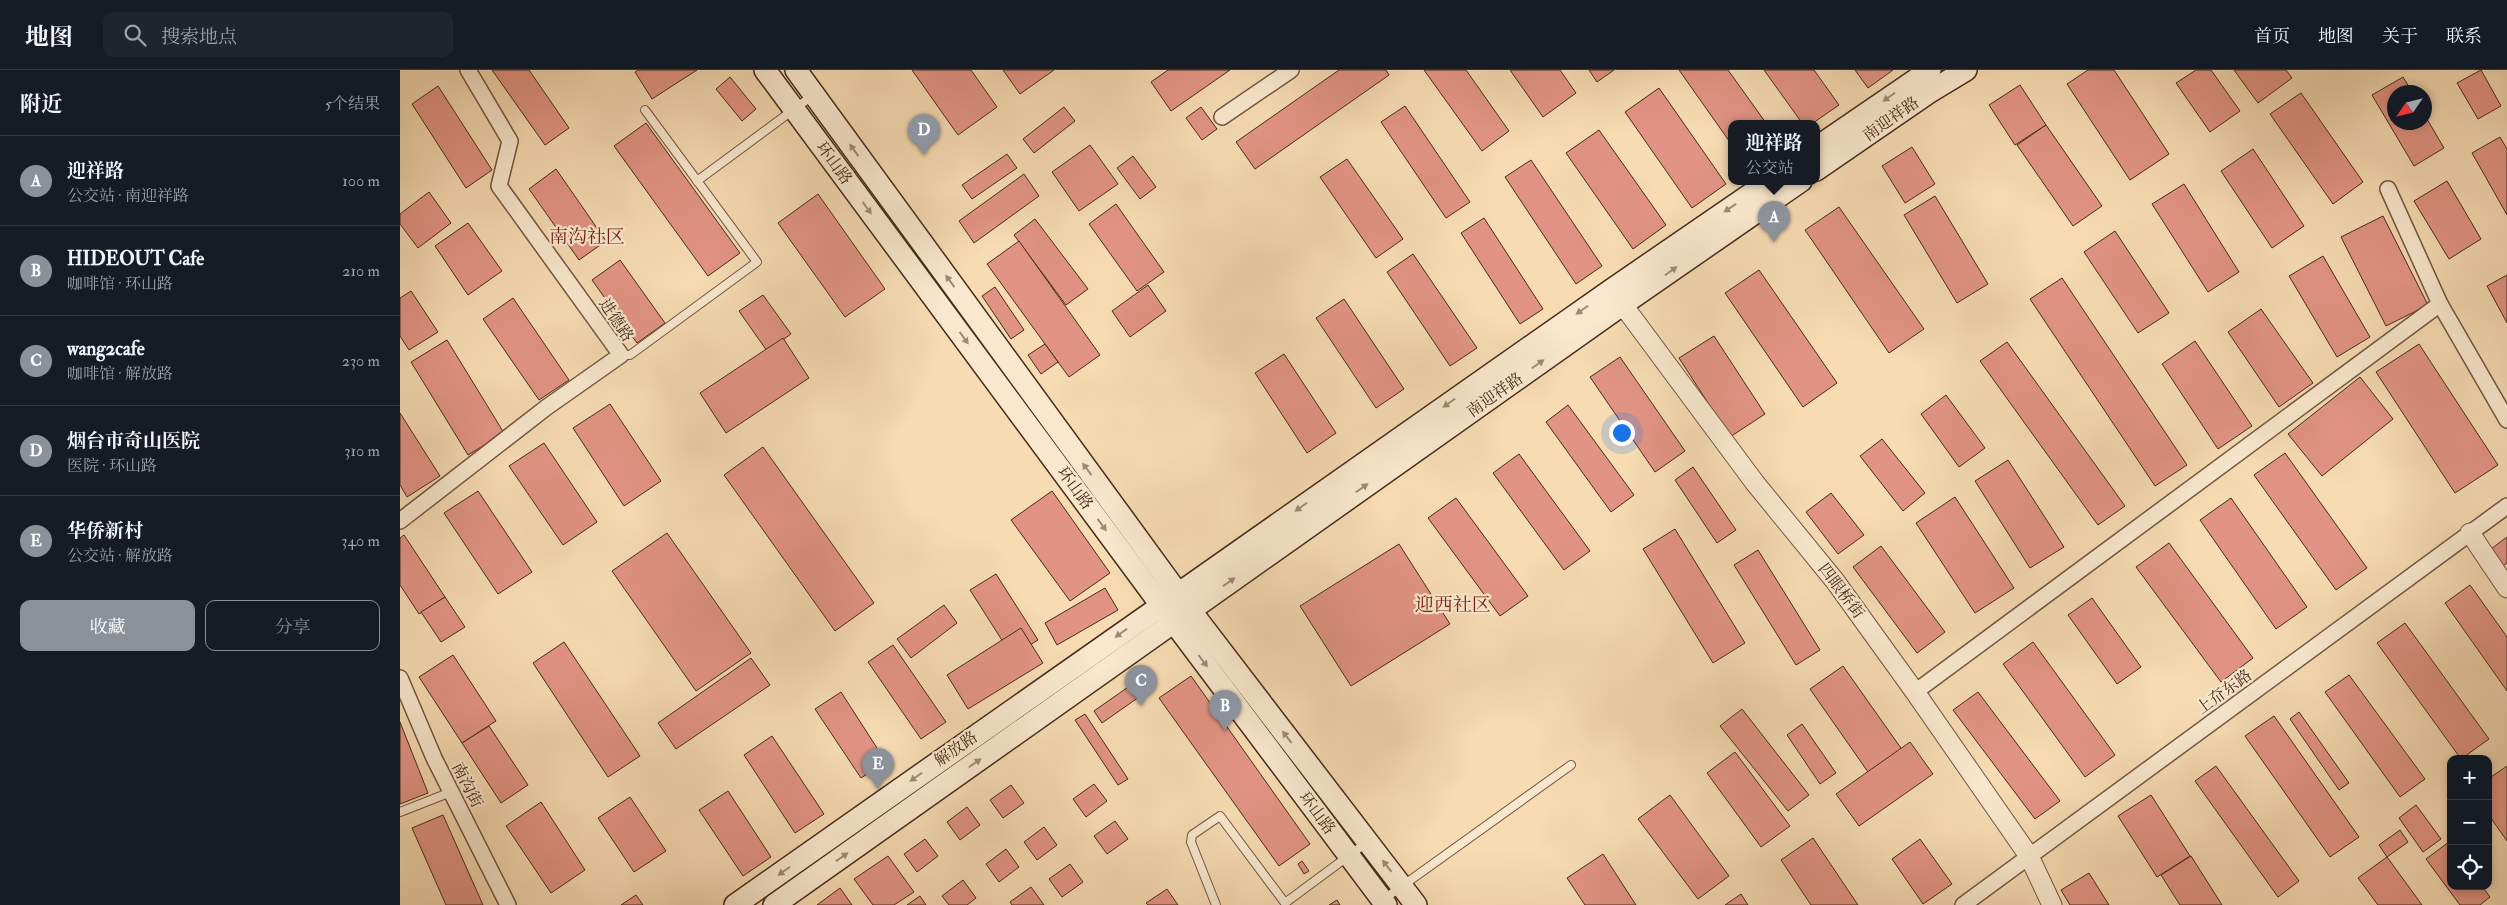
<!DOCTYPE html>
<html lang="zh">
<meta charset="utf-8">
<style>
:root{--surface:#171b24;--page:#20242c;--text:#f1f3f6;--muted:#9ea1a6;--line:#363941;--accent:#8c9099}
body{margin:0;font-family:"IM FELL Double Pica","Noto Serif SC",serif;background:var(--page);color:var(--text)}
.controls{position:absolute;right:15px;bottom:15px;display:grid;overflow:hidden;border-radius:10px;box-shadow:0 2px 8px #0003}
.controls button{width:45px;height:45px;display:grid;place-items:center;padding:0;border:0;border-bottom:1px solid var(--line);background:var(--surface);color:var(--text);font:25px sans-serif}
.compass{position:absolute;left:1987px;top:15px;width:45px;height:45px;border-radius:50%;background:var(--surface);box-shadow:0 2px 8px #0003;rotate:235deg}
.you{position:absolute;left:1221px;top:362px;width:18px;height:18px;margin:-12px;border:4px solid #fff;border-radius:50%;background:#1a73e8;box-shadow:0 0 0 8px #1a73e833}
.badge{display:grid;place-items:center;width:32px;height:32px;border-radius:50%;background:var(--accent);color:#fff;font-size:16px;font-weight:700}
.pin{position:absolute;translate:-50% -41px;filter:drop-shadow(0 1px 2px #0008)}
.pin::after{content:'';position:absolute;top:26px;width:18px;height:15px;background:inherit;clip-path:polygon(0 0,100% 0,50% 100%)}
.popup{position:absolute;left:1328px;top:50px;width:92px;height:65px;box-sizing:border-box;display:grid;place-content:center;border-radius:10px;background:var(--surface);filter:drop-shadow(0 1px 4px #0005);font-size:16px;white-space:nowrap;color:var(--muted)}
.popup b{font-size:19px;color:var(--text)}
.popup::after{content:'';position:absolute;left:50%;top:100%;margin-left:-10px;border:10px solid transparent;border-top-color:var(--surface)}
.list{margin:0;padding:0;list-style:none}
h2{display:flex;justify-content:space-between;align-items:center;height:65px;margin:0;padding:0 20px;font-size:21px}
h2 small{font-size:16px;font-weight:400;color:var(--muted)}
.list li{display:grid;grid-template-columns:32px 1fr auto;gap:15px;align-items:center;box-sizing:border-box;height:90px;padding:0 20px;border-top:1px solid var(--line)}
.list b{display:block;font-size:19px;white-space:nowrap}
.list p{margin:0;font-size:16px;white-space:nowrap;color:var(--muted)}
.list em{font-size:16px;font-style:normal;color:var(--muted)}
.actions{display:flex;gap:10px;padding:15px 20px}
.actions a{flex:1;padding:11px 0;border:1px solid var(--accent);border-radius:10px;text-align:center;font-size:18px;color:var(--accent)}
.actions .main{background:var(--accent);color:#fff}
.icon{flex:none;width:28px;height:28px;fill:none;stroke:currentColor;stroke-width:2;stroke-linecap:round;stroke-linejoin:round}
.map{position:relative;flex:none;width:2107px;height:835px;overflow:hidden}
header{display:flex;align-items:center;gap:30px;box-sizing:border-box;height:70px;padding:0 25px;background:var(--surface);border-bottom:1px solid var(--line)}
header strong{font-size:24px}
nav{display:flex;gap:28px;margin-inline-start:auto;font-size:18px}
.search{width:350px;height:45px;background:var(--page);display:flex;align-items:center;gap:12px;box-sizing:border-box;padding:0 18px;border-radius:10px;color:var(--muted);font-size:19px}
main{display:flex}
aside{flex:1;background:var(--surface)}
.map>svg:first-child{display:block}
</style>
<header>
<strong>地图</strong>
<div class="search"><svg class="icon" aria-label="search" viewBox="0 0 24 24"><circle cx="10" cy="10" r="6"/><path d="M15 15l6 6"/></svg>搜索地点</div>
<nav><a>首页</a><a>地图</a><a>关于</a><a>联系</a></nav>
</header>
<main>
<aside>
<h2>附近<small>5个结果</small></h2>
<ul class="list">
<li><span class="badge">A</span><div><b>迎祥路</b><p>公交站 · 南迎祥路</p></div><em>100 m</em></li>
<li><span class="badge">B</span><div><b>HIDEOUT Cafe</b><p>咖啡馆 · 环山路</p></div><em>210 m</em></li>
<li><span class="badge">C</span><div><b>wang2cafe</b><p>咖啡馆 · 解放路</p></div><em>230 m</em></li>
<li><span class="badge">D</span><div><b>烟台市奇山医院</b><p>医院 · 环山路</p></div><em>310 m</em></li>
<li><span class="badge">E</span><div><b>华侨新村</b><p>公交站 · 解放路</p></div><em>340 m</em></li>
</ul>
<div class="actions"><a class="main">收藏</a><a>分享</a></div>
</aside>
<div class="map">
<svg width="2107" height="835" viewBox="0 0 2107 835">
<rect width="100%" height="100%" fill="#f6dbb3"/>
<filter id="stains"><feTurbulence type="fractalNoise" baseFrequency=".004" numOctaves="4"/><feColorMatrix values="0 0 0 0 .2 0 0 0 0 .09 0 0 0 0 .02 0 0 0 .5 -.17"/></filter>
<radialGradient id="worn" r=".72"><stop offset=".6" stop-color="#630" stop-opacity="0"/><stop offset="1" stop-color="#630" stop-opacity=".3"/></radialGradient>
<!-- building -->
<g fill="#e29484" stroke="#472a19">
<polygon points="92,0 129,0 169,58 145,75"/>
<polygon points="238,0 297,0 252,29 235,2"/>
<polygon points="512,0 571,0 597,37 558,65"/>
<polygon points="603,0 654,0 620,24"/>
<polygon points="768,0 830,0 771,41 751,12"/>
<polygon points="939,0 986,0 989,5 855,99 836,72"/>
<polygon points="1024,0 1066,0 1109,61 1082,81"/>
<polygon points="1110,0 1160,0 1176,23 1143,47"/>
<polygon points="1189,0 1214,0 1197,12"/>
<polygon points="1279,0 1328,0 1366,53 1332,53 1332,75"/>
<polygon points="1364,0 1414,0 1439,35 1413,53 1402,53"/>
<polygon points="1455,0 1493,0 1468,18"/>
<polygon points="1688,0 1714,0 1769,84 1730,110 1667,14"/>
<polygon points="1796,0 1811,0 1840,41 1810,62 1776,13"/>
<polygon points="1834,0 1886,0 1892,8 1858,33"/>
<polygon points="2081,0 2101,36 2078,49 2057,13"/>
<polygon points="330,7 356,39 342,51 316,19"/>
<polygon points="2003,7 2012,22 1994,22 1994,52 2024,52 2024,44 2044,78 2014,96 1972,25"/>
<polygon points="1620,15 1646,55 1615,75 1589,35"/>
<polygon points="38,16 92,100 66,118 12,34"/>
<polygon points="1259,18 1326,114 1292,138 1225,42"/>
<polygon points="1901,23 1963,112 1933,134 1870,44"/>
<polygon points="1005,36 1070,132 1046,148 981,52"/>
<polygon points="664,37 675,51 634,83 623,69"/>
<polygon points="801,37 817,59 802,70 786,48"/>
<polygon points="246,53 340,183 308,206 214,76"/>
<polygon points="1646,55 1702,136 1673,156 1617,75"/>
<polygon points="1199,60 1266,155 1233,179 1166,83"/>
<polygon points="2100,67 2107,79 2107,145 2072,83"/>
<polygon points="690,75 718,114 679,141 652,102"/>
<polygon points="1512,77 1535,114 1505,133 1482,96"/>
<polygon points="1853,79 1904,156 1872,178 1821,101"/>
<polygon points="607,84 617,98 572,129 562,115"/>
<polygon points="733,86 756,117 740,129 717,98"/>
<polygon points="947,89 1003,169 976,188 920,107"/>
<polygon points="1131,90 1202,196 1176,214 1105,107"/>
<polygon points="156,99 206,171 179,190 129,119"/>
<polygon points="624,104 639,126 574,173 559,151"/>
<polygon points="2047,111 2081,169 2049,189 2014,131"/>
<polygon points="1784,114 1839,202 1808,222 1752,134"/>
<polygon points="29,122 51,153 18,178 0,154 0,144"/>
<polygon points="418,124 485,219 445,247 378,153"/>
<polygon points="1535,126 1588,214 1557,233 1504,145"/>
<polygon points="716,134 764,202 737,221 689,154"/>
<polygon points="1439,137 1524,259 1489,283 1405,160"/>
<polygon points="1983,146 2028,235 1986,256 1941,167"/>
<polygon points="1084,148 1143,239 1120,254 1061,163"/>
<polygon points="635,149 688,219 666,235 614,165"/>
<polygon points="68,153 102,201 68,225 35,176"/>
<polygon points="1715,161 1769,243 1738,263 1684,182"/>
<polygon points="619,171 700,285 669,307 587,194"/>
<polygon points="1013,184 1077,278 1050,296 987,202"/>
<polygon points="1923,186 1970,267 1937,287 1889,206"/>
<polygon points="220,190 265,253 237,273 192,210"/>
<polygon points="1359,200 1437,313 1403,337 1325,223"/>
<polygon points="2107,205 2107,253 2087,216"/>
<polygon points="1662,208 1787,395 1755,416 1630,229"/>
<polygon points="748,215 766,241 730,267 712,241"/>
<polygon points="595,217 624,260 611,269 582,226"/>
<polygon points="11,221 38,262 9,280 0,266 0,228"/>
<polygon points="363,225 391,264 367,281 339,241"/>
<polygon points="113,228 169,310 139,330 83,249"/>
<polygon points="944,229 1004,319 976,338 916,248"/>
<polygon points="1861,239 1913,313 1879,337 1828,262"/>
<polygon points="1314,266 1365,344 1330,367 1279,288"/>
<polygon points="383,268 409,308 326,363 300,323"/>
<polygon points="47,270 104,363 68,385 11,292"/>
<polygon points="1795,271 1852,356 1818,379 1762,294"/>
<polygon points="1607,272 1725,436 1698,455 1580,291"/>
<polygon points="645,274 658,292 641,304 628,285"/>
<polygon points="2019,274 2098,395 2055,423 1976,302"/>
<polygon points="884,284 936,363 907,383 855,303"/>
<polygon points="1220,287 1285,381 1255,402 1190,307"/>
<polygon points="1960,307 1993,349 1922,406 1888,364"/>
<polygon points="1546,325 1585,378 1559,397 1521,344"/>
<polygon points="210,334 261,411 224,436 173,358"/>
<polygon points="1168,335 1234,425 1211,442 1146,352"/>
<polygon points="0,343 40,406 7,427 0,415"/>
<polygon points="1482,369 1525,423 1503,441 1460,386"/>
<polygon points="144,373 197,452 163,475 109,396"/>
<polygon points="363,377 474,533 435,561 324,405"/>
<polygon points="1885,383 1967,498 1936,520 1854,405"/>
<polygon points="1119,384 1190,481 1164,500 1093,403"/>
<polygon points="1608,390 1664,477 1630,498 1575,411"/>
<polygon points="1293,397 1336,460 1317,473 1275,410"/>
<polygon points="78,421 132,502 98,524 44,443"/>
<polygon points="652,421 710,503 670,531 611,450"/>
<polygon points="1431,423 1464,465 1438,484 1406,442"/>
<polygon points="1555,427 1614,518 1575,543 1516,453"/>
<polygon points="1056,428 1128,526 1100,546 1028,448"/>
<polygon points="1831,428 1907,537 1876,559 1800,450"/>
<polygon points="1275,459 1345,573 1313,593 1243,479"/>
<polygon points="267,463 351,583 296,621 212,501"/>
<polygon points="4,465 45,527 19,544 0,515 0,468"/>
<polygon points="2107,467 2107,493 2103,496 2091,479"/>
<polygon points="1769,473 1853,588 1821,612 1736,497"/>
<polygon points="999,474 1050,554 951,616 900,536"/>
<polygon points="1481,476 1545,562 1517,583 1453,497"/>
<polygon points="1358,480 1420,580 1396,595 1334,495"/>
<polygon points="596,504 638,570 612,586 570,520"/>
<polygon points="2070,515 2107,567 2107,621 2045,533"/>
<polygon points="705,518 718,540 657,575 645,553"/>
<polygon points="45,527 65,557 41,572 21,542"/>
<polygon points="1692,528 1741,597 1717,614 1668,545"/>
<polygon points="544,535 557,553 511,588 497,569"/>
<polygon points="2005,553 2089,669 2061,689 1977,573"/>
<polygon points="621,558 643,593 568,639 547,605"/>
<polygon points="164,572 240,686 208,707 133,593"/>
<polygon points="1633,572 1715,685 1685,707 1603,594"/>
<polygon points="493,575 546,652 521,669 468,592"/>
<polygon points="53,585 96,651 62,673 19,607"/>
<polygon points="351,588 370,615 276,679 258,653"/>
<polygon points="1443,596 1515,698 1482,722 1410,619"/>
<polygon points="1949,605 2025,709 2000,727 1925,622"/>
<polygon points="791,606 910,774 879,796 759,628"/>
<polygon points="731,615 739,627 702,653 694,641"/>
<polygon points="441,622 486,692 461,708 415,639"/>
<polygon points="1578,622 1660,731 1635,749 1553,640"/>
<polygon points="1342,639 1409,725 1388,741 1320,656"/>
<polygon points="1899,642 1949,713 1939,720 1890,649"/>
<polygon points="685,644 728,709 718,715 675,650"/>
<polygon points="1874,646 1959,767 1930,787 1845,666"/>
<polygon points="0,652 28,723 0,734"/>
<polygon points="1402,654 1436,703 1420,714 1387,665"/>
<polygon points="89,656 128,715 101,733 62,673"/>
<polygon points="372,666 424,744 395,763 344,685"/>
<polygon points="1510,672 1533,704 1459,756 1436,724"/>
<polygon points="1335,682 1390,756 1361,777 1307,703"/>
<polygon points="1816,696 1899,811 1878,827 1795,711"/>
<polygon points="2107,696 2107,771 2088,744 2088,709"/>
<polygon points="694,714 707,731 686,747 673,729"/>
<polygon points="611,715 624,733 603,748 590,730"/>
<polygon points="328,721 371,787 343,806 299,740"/>
<polygon points="1270,725 1329,806 1298,829 1238,749"/>
<polygon points="1751,725 1790,786 1757,807 1718,746"/>
<polygon points="230,727 266,781 234,802 198,748"/>
<polygon points="141,732 185,800 151,823 106,756"/>
<polygon points="2016,735 2041,769 2023,782 1999,748"/>
<polygon points="567,737 580,755 560,770 547,752"/>
<polygon points="43,745 83,835 46,835 12,758"/>
<polygon points="715,751 728,769 707,784 694,766"/>
<polygon points="644,757 657,775 637,790 624,772"/>
<polygon points="2000,760 2008,772 1987,787 1979,775"/>
<polygon points="1413,768 1458,835 1411,835 1381,790"/>
<polygon points="525,769 538,786 517,802 504,784"/>
<polygon points="1520,769 1552,814 1523,834 1492,789"/>
<polygon points="2049,772 2051,816 2082,816 2090,827 2080,835 2060,835 2026,789"/>
<polygon points="606,779 619,797 599,812 586,794"/>
<polygon points="1203,784 1236,835 1185,835 1167,808"/>
<polygon points="488,786 514,822 494,835 473,835 454,809"/>
<polygon points="1791,786 1822,835 1780,835 1761,805"/>
<polygon points="1987,787 2022,835 1978,835 1958,808"/>
<polygon points="902,791 909,801 904,804 898,794"/>
<polygon points="670,794 683,812 662,827 649,809"/>
<polygon points="1689,803 1709,835 1670,835 1661,820"/>
<polygon points="563,810 576,828 567,835 549,835 542,826"/>
<polygon points="631,817 644,835 612,835 610,832"/>
<polygon points="440,818 452,835 417,835"/>
<polygon points="767,819 778,835 748,835 746,833"/>
<polygon points="1341,824 1348,835 1325,835"/>
<polygon points="236,825 243,835 221,835"/>
<polygon points="520,826 526,835 507,835"/>
<polygon points="937,830 940,835 929,835"/>
</g>
<g fill="none" stroke-linecap="round" stroke-linejoin="round">
<!-- service casing -->
<g stroke="#735640" stroke-width="10">
<g id="service">
<polyline points="297,111 412,26"/>
<polyline points="221,285 230,285 357,192 245,40"/>
<polyline points="0,742 51,722"/>
<polyline points="984,829 1171,695"/>
<polyline points="816,835 791,772 792,765 820,746 885,833 966,773"/>
</g>
</g>
<!-- minor casing -->
<g stroke="#735640" stroke-width="18">
<g id="minor">
<polyline points="822,47 891,0"/>
<polyline points="1988,119 2040,234 2107,350"/>
<polyline points="0,451 147,337 221,285 99,116 110,71 68,0"/>
<polyline points="0,608 34,688 108,835"/>
<polyline points="1515,622 2040,234"/>
<polyline points="1563,835 2107,436"/>
</g>
</g>
<!-- tertiary casing -->
<g stroke="#735640" stroke-width="21">
<g id="tertiary">
<polyline points="1214,223 1355,413 1435,511 1515,622 1629,786 1652,835"/>
<polyline points="2070,463 2107,518"/>
</g>
</g>
<!-- secondary casing -->
<g stroke="#472a19" stroke-width="24">
<g id="secondary">
<polyline points="365,0 761,535 986,835"/>
<polyline points="396,0 790,540 1016,835"/>
<polyline points="1416,78 1530,0"/>
<polyline points="1416,100 1528,23 1566,0"/>
<polyline points="335,835 1211,220 1370,111"/>
<polyline points="374,835 1222,235 1401,111"/>
</g>
</g>
<!-- service -->
<use href="#service" stroke="#f9e8ce" stroke-width="8"/>
<!-- minor -->
<use href="#minor" stroke="#f9e8ce" stroke-width="15"/>
<!-- tertiary -->
<use href="#tertiary" stroke="#f9e8ce" stroke-width="19"/>
<!-- secondary -->
<use href="#secondary" stroke="#f9e8ce" stroke-width="21"/>
</g>
<!-- one-way arrows -->
<defs><path id="oneway-solid" d="M-6-.8H1V-3.2L6.5 0L1 3.2V.8H-6Z" transform="scale(1.25)"/></defs>
<g fill="#a08974">
<use href="#oneway-solid" transform="translate(1489 27) rotate(145)"/>
<use href="#oneway-solid" transform="translate(454 80) rotate(-126)"/>
<use href="#oneway-solid" transform="translate(467 138) rotate(54)"/>
<use href="#oneway-solid" transform="translate(1330 138) rotate(146)"/>
<use href="#oneway-solid" transform="translate(1271 201) rotate(-35)"/>
<use href="#oneway-solid" transform="translate(550 211) rotate(-126)"/>
<use href="#oneway-solid" transform="translate(1182 240) rotate(145)"/>
<use href="#oneway-solid" transform="translate(564 268) rotate(54)"/>
<use href="#oneway-solid" transform="translate(1138 294) rotate(-35)"/>
<use href="#oneway-solid" transform="translate(1049 333) rotate(145)"/>
<use href="#oneway-solid" transform="translate(687 399) rotate(-126)"/>
<use href="#oneway-solid" transform="translate(962 418) rotate(-35)"/>
<use href="#oneway-solid" transform="translate(901 437) rotate(145)"/>
<use href="#oneway-solid" transform="translate(702 455) rotate(54)"/>
<use href="#oneway-solid" transform="translate(829 512) rotate(-35)"/>
<use href="#oneway-solid" transform="translate(721 563) rotate(145)"/>
<use href="#oneway-solid" transform="translate(803 591) rotate(53)"/>
<use href="#oneway-solid" transform="translate(887 667) rotate(-128)"/>
<use href="#oneway-solid" transform="translate(575 693) rotate(-35)"/>
<use href="#oneway-solid" transform="translate(516 707) rotate(145)"/>
<use href="#oneway-solid" transform="translate(442 787) rotate(-35)"/>
<use href="#oneway-solid" transform="translate(987 796) rotate(-128)"/>
<use href="#oneway-solid" transform="translate(384 801) rotate(145)"/>
</g>
<g text-anchor="middle" dominant-baseline="central" stroke-width="4.5" stroke-linejoin="round" paint-order="stroke">
<!-- street labels -->
<g font-size="16" fill="#472a19" stroke="#f9e8ce">
<text transform="translate(1491 49) rotate(-35)">南迎祥路</text>
<text transform="translate(434 93) rotate(54)">环山路</text>
<text transform="translate(216 250) rotate(56)">进德路</text>
<text transform="translate(1095 325) rotate(-35)">南迎祥路</text>
<text transform="translate(675 418) rotate(54)">环山路</text>
<text transform="translate(1441 521) rotate(53)">四眼桥街</text>
<text transform="translate(1824 622) rotate(-36)">上夼东路</text>
<text transform="translate(556 679) rotate(-35)">解放路</text>
<text transform="translate(67 715) rotate(63)">南沟街</text>
<text transform="translate(917 743) rotate(53)">环山路</text>
</g>
<!-- quarter labels -->
<g font-size="19" fill="#7a1f14" stroke="#f9e8ce">
<text x="187" y="167">南沟社区</text>
<text x="1053" y="535">迎西社区</text>
</g>
</g>
<rect width="100%" height="100%" filter="url(#stains)"/>
<rect width="100%" height="100%" fill="url(#worn)"/>
</svg>
<div class="controls">
<button>+</button>
<button>−</button>
<button><svg class="icon" aria-label="locate" viewBox="0 0 24 24"><circle cx="12" cy="12" r="6"/><path d="M12 2v4M12 18v4M2 12h4M18 12h4"/></svg></button>
</div>
<svg class="compass" viewBox="-18 -18 36 36"><path d="M0-13l5 13h-10z" fill="#e53935"/><path d="M0 13l5-13h-10z" fill="#9ea1a6"/></svg>
<div class="you"></div>
<div class="pin badge" style="left:1374px;top:172px">A</div>
<div class="popup"><b>迎祥路</b>公交站</div>
<div class="pin badge" style="left:825px;top:661px">B</div>
<div class="pin badge" style="left:741px;top:636px">C</div>
<div class="pin badge" style="left:524px;top:85px">D</div>
<div class="pin badge" style="left:478px;top:719px">E</div>
</div>
</main>
